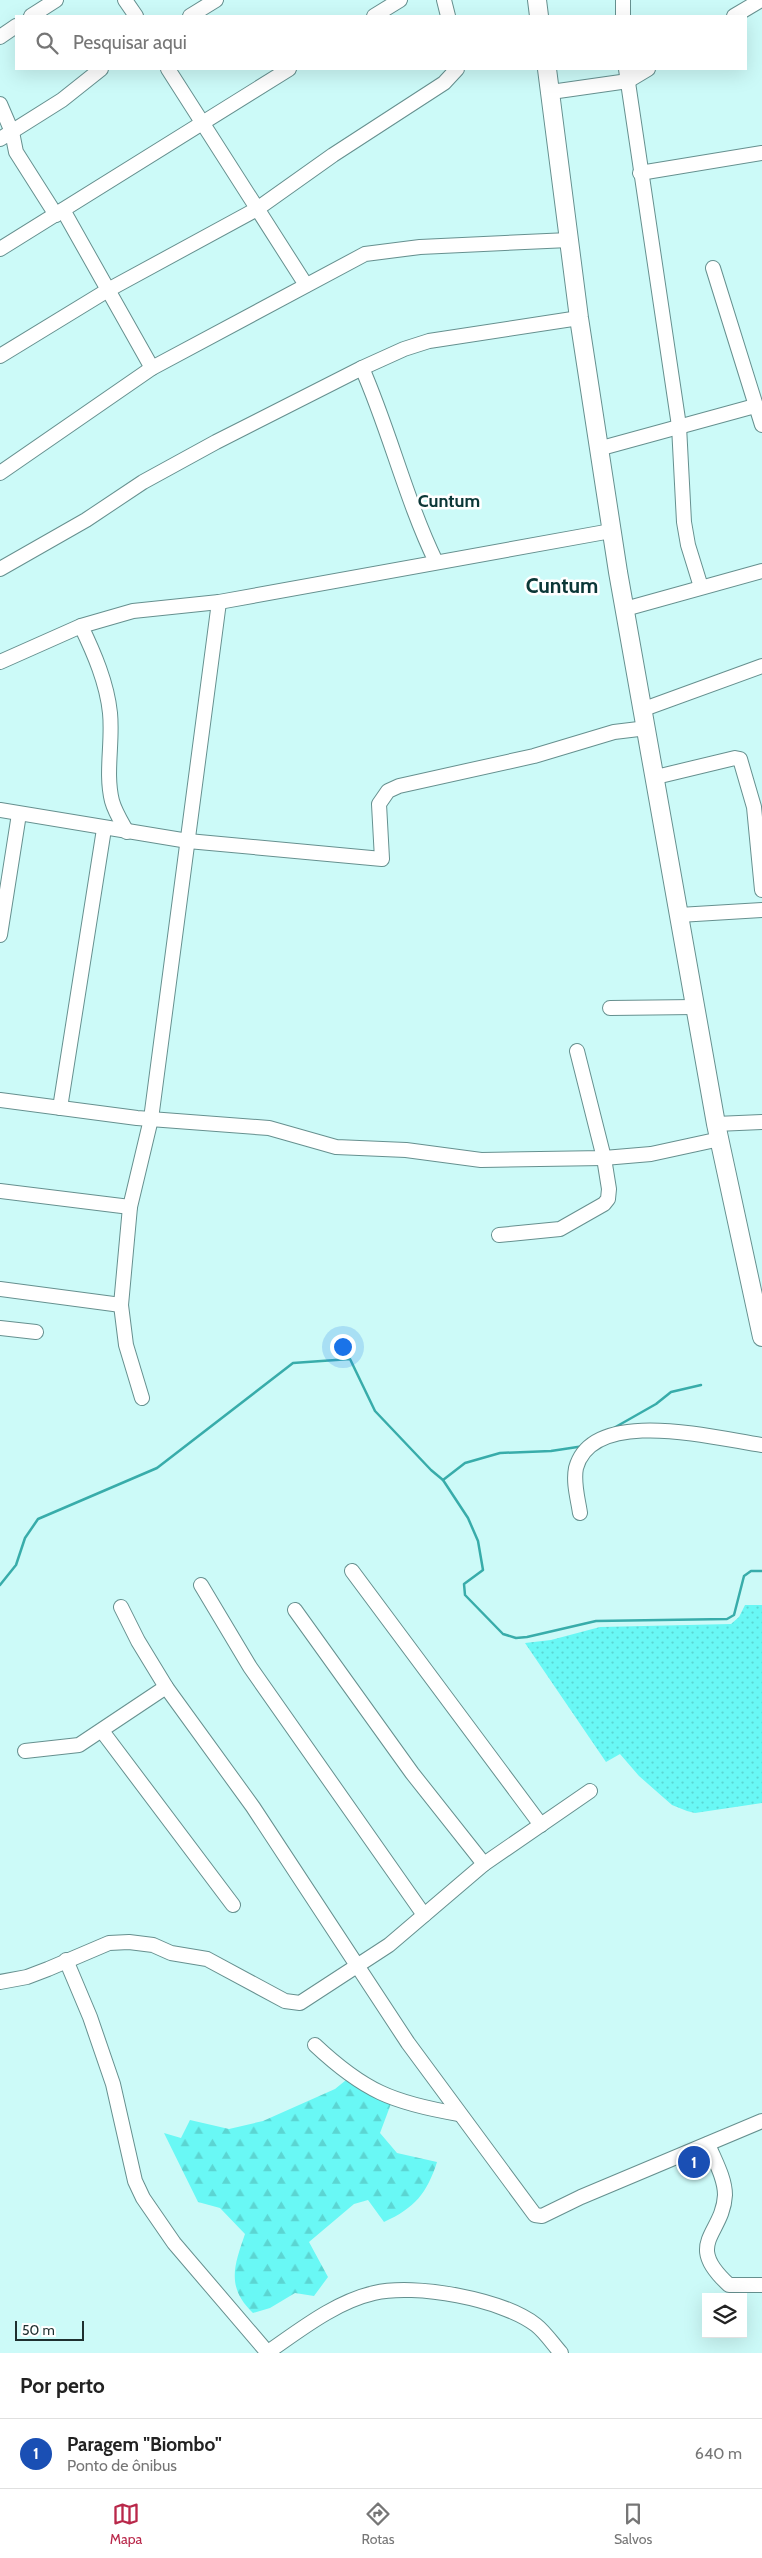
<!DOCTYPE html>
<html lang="pt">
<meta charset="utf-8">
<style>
:root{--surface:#fff;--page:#f6f6f6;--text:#222;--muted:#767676;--line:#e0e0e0;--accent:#b9284a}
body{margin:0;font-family:Cabin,sans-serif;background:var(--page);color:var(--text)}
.controls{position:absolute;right:15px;bottom:15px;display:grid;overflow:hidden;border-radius:0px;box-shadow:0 5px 20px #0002}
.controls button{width:45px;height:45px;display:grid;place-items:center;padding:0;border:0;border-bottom:1px solid var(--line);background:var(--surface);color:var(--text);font:25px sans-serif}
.scale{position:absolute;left:15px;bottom:12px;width:69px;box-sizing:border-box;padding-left:5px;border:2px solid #1e2f2f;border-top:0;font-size:14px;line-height:18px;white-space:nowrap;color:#1e2f2f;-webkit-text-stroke:4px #fff;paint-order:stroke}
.you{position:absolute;left:342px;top:1346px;width:18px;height:18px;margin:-12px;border:4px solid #fff;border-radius:50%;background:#1a73e8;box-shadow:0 0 0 8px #1a73e833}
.badge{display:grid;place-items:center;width:32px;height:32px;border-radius:50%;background:var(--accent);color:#fff;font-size:16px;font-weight:700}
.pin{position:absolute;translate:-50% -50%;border:2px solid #fff;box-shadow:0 1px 5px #0006}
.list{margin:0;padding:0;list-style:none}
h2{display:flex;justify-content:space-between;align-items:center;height:65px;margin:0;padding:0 20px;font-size:21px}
h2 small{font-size:16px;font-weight:400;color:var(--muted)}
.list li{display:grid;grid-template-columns:32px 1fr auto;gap:15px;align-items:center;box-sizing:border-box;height:70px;padding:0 20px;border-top:1px solid var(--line)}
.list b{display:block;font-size:19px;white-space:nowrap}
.list p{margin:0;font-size:16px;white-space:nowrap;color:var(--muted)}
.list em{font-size:16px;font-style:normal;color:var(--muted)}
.icon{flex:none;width:28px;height:28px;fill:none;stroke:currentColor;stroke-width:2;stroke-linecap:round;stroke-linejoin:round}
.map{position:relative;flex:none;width:762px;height:2353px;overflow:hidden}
.search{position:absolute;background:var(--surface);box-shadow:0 5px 20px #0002;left:15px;right:15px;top:15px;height:55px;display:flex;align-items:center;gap:12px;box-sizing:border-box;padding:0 18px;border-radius:0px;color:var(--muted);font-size:19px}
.sheet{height:135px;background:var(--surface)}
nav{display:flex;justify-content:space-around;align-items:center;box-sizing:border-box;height:70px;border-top:1px solid var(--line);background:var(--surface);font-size:14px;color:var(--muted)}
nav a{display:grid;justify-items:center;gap:2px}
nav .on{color:var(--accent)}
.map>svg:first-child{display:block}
</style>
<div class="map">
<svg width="762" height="2353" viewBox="0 0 762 2353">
<defs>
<pattern id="forest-firs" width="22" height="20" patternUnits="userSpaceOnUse" patternTransform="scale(1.25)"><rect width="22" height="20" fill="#69f8f5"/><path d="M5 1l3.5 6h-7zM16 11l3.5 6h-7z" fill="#5bd5d2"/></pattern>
<pattern id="park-dots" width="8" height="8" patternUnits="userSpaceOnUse" patternTransform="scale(1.25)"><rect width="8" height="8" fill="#69f8f5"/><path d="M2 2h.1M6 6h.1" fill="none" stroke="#5bd5d2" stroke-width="1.8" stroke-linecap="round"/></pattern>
</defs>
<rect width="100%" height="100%" fill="#ccfaf8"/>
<!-- forest -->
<path fill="url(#forest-firs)" d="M 356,2072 L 395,2093 L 380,2133 L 397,2153 L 437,2162 C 427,2193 415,2208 384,2222 L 368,2200 L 354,2204 L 309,2242 L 328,2277 L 314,2296 L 295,2293 L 270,2308 L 253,2313 C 226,2287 234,2266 245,2234 L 220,2208 L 198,2202 L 164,2133 L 181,2138 L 190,2120 L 229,2129 L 263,2121 L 335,2089 Z"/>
<!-- park -->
<polygon fill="url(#park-dots)" points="745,1605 762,1605 762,1803 695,1813 687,1811 672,1805 639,1776 620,1754 606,1762 525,1643 551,1640 600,1627 731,1624 739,1617"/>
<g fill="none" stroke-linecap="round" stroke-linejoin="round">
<!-- stream -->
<g stroke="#38acaa" stroke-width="2.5">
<polyline points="612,1429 656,1404 671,1392 701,1385"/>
<polyline points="443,1480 465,1463 500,1453 551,1451 584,1446"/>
<polyline points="0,1585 16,1565 25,1538 38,1519 157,1468 293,1363 350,1359 375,1411 431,1470 443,1480 468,1518 478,1541 483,1570 464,1584 465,1595 503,1634 516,1638 527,1637 596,1621 727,1619 734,1615 744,1576 751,1571 762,1571"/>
</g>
<!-- minor casing -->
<g stroke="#66908f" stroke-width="16">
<g id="minor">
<polyline points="125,0 136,16"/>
<polyline points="444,0 448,16"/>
<polyline points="623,0 623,16"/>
<polyline points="31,16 56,0"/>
<polyline points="190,16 216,0"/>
<polyline points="374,16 400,0"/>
<polyline points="734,16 761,0"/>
<polyline points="0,37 16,26"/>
<polyline points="168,69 306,285"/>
<polyline points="626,69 679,426 684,522 688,545 701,587"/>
<polyline points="551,92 628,81 648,69"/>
<polyline points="0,104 12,132 16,152 56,215"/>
<polyline points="0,139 62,100 101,69"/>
<polyline points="640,173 762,153"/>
<polyline points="63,210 152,368"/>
<polyline points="0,249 289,69"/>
<polyline points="713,268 762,425"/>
<polyline points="0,356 108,290 257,209 333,155 444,83 457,69"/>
<polyline points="362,368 404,349 429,341 579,318"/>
<polyline points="598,449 755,406"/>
<polyline points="0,473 152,368 365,254 420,247 569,240"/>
<path d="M 0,569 L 86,520 L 143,482 L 216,442 L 362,368 C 390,432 406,500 436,562"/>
<polyline points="625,609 762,571"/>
<path d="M 81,626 C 94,653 107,683 110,713 C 113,742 105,773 112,801 C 115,812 122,823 127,832"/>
<polyline points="0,662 81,626 133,611 219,602 611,531"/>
<polyline points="644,709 762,666"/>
<polyline points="656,777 735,758 740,759 754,807 762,890"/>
<polyline points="0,810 188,841 382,859 379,804 388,791 399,786 534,756 614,732 647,728"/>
<polyline points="679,915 762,910"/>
<polyline points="0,935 19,814"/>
<polyline points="610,1008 695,1007"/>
<polyline points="0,1100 137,1118 269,1128 336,1147 406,1150 481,1160 604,1158 651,1154 720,1139"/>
<polyline points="60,1108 104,829"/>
<polyline points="716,1124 762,1122"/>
<polyline points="0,1191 130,1207"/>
<polyline points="499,1235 560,1229 604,1204 608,1199 609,1189 604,1158 577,1051"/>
<polyline points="0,1289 121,1305"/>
<polyline points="0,1328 36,1332"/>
<polyline points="142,1398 126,1345 121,1305 130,1207 151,1119 219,602"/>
<path d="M 580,1513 C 578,1499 573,1483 576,1468 C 593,1405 718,1439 762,1445"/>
<polyline points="352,1571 541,1825"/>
<polyline points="201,1585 250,1667 424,1915"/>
<polyline points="121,1607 138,1641 166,1687 253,1807 408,2043 535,2215 542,2216 581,2197 762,2121"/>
<polyline points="295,1610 412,1773 484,1864"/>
<polyline points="102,1731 233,1905"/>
<polyline points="25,1751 79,1745 166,1687"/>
<polyline points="66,1960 90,2017 113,2084 135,2181 143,2198 174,2243 268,2353"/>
<polyline points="0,1982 27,1977 48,1969 109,1943 129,1942 153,1945 171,1953 207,1959 285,2001 300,2003 389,1945 484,1864 590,1791"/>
<path d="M 315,2045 C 364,2091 393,2103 459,2114"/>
<path d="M 708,2144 C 714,2159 725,2178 725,2195 C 723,2235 683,2243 729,2285 L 762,2285"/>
<path d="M 268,2352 C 300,2330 335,2302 374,2293 C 415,2283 502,2299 536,2325 C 545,2332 553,2344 561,2353"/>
</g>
</g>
<!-- major casing -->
<g stroke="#66908f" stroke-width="20">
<g id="major">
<polyline points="537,0 539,16"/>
<polyline points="547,69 579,318 618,572 716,1124 762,1337"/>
</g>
</g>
<!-- minor -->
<use href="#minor" stroke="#fff" stroke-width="14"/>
<!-- major -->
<use href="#major" stroke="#fff" stroke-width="18"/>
</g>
<g text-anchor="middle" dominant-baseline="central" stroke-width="5" stroke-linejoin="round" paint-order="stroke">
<!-- neighbourhood labels -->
<g font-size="18" font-weight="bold" fill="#0b3737" stroke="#fff">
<text x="449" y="501">Cuntum</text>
</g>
<!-- district labels -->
<g font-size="21" font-weight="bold" fill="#0b3737" stroke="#fff">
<text x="562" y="585">Cuntum</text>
</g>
</g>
</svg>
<div class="controls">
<button><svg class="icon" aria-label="layers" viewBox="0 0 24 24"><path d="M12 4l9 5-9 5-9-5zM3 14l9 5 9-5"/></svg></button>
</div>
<div class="scale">50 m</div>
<div class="you"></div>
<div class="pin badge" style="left:694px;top:2162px;background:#1a4fb4">1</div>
<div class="search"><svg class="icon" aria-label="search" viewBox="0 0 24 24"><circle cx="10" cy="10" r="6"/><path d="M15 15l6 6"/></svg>Pesquisar aqui</div>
</div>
<section class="sheet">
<h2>Por perto<small></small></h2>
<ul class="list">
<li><span class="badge" style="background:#1a4fb4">1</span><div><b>Paragem &quot;Biombo&quot;</b><p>Ponto de ônibus</p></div><em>640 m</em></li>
</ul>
</section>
<nav>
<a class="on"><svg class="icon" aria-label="map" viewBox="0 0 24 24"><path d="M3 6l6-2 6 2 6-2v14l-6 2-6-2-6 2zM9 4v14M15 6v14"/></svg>Mapa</a>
<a><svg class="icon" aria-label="directions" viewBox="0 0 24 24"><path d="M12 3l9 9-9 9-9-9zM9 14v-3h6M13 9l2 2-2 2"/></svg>Rotas</a>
<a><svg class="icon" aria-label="saved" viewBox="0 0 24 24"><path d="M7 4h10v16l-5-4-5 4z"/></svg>Salvos</a>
</nav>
